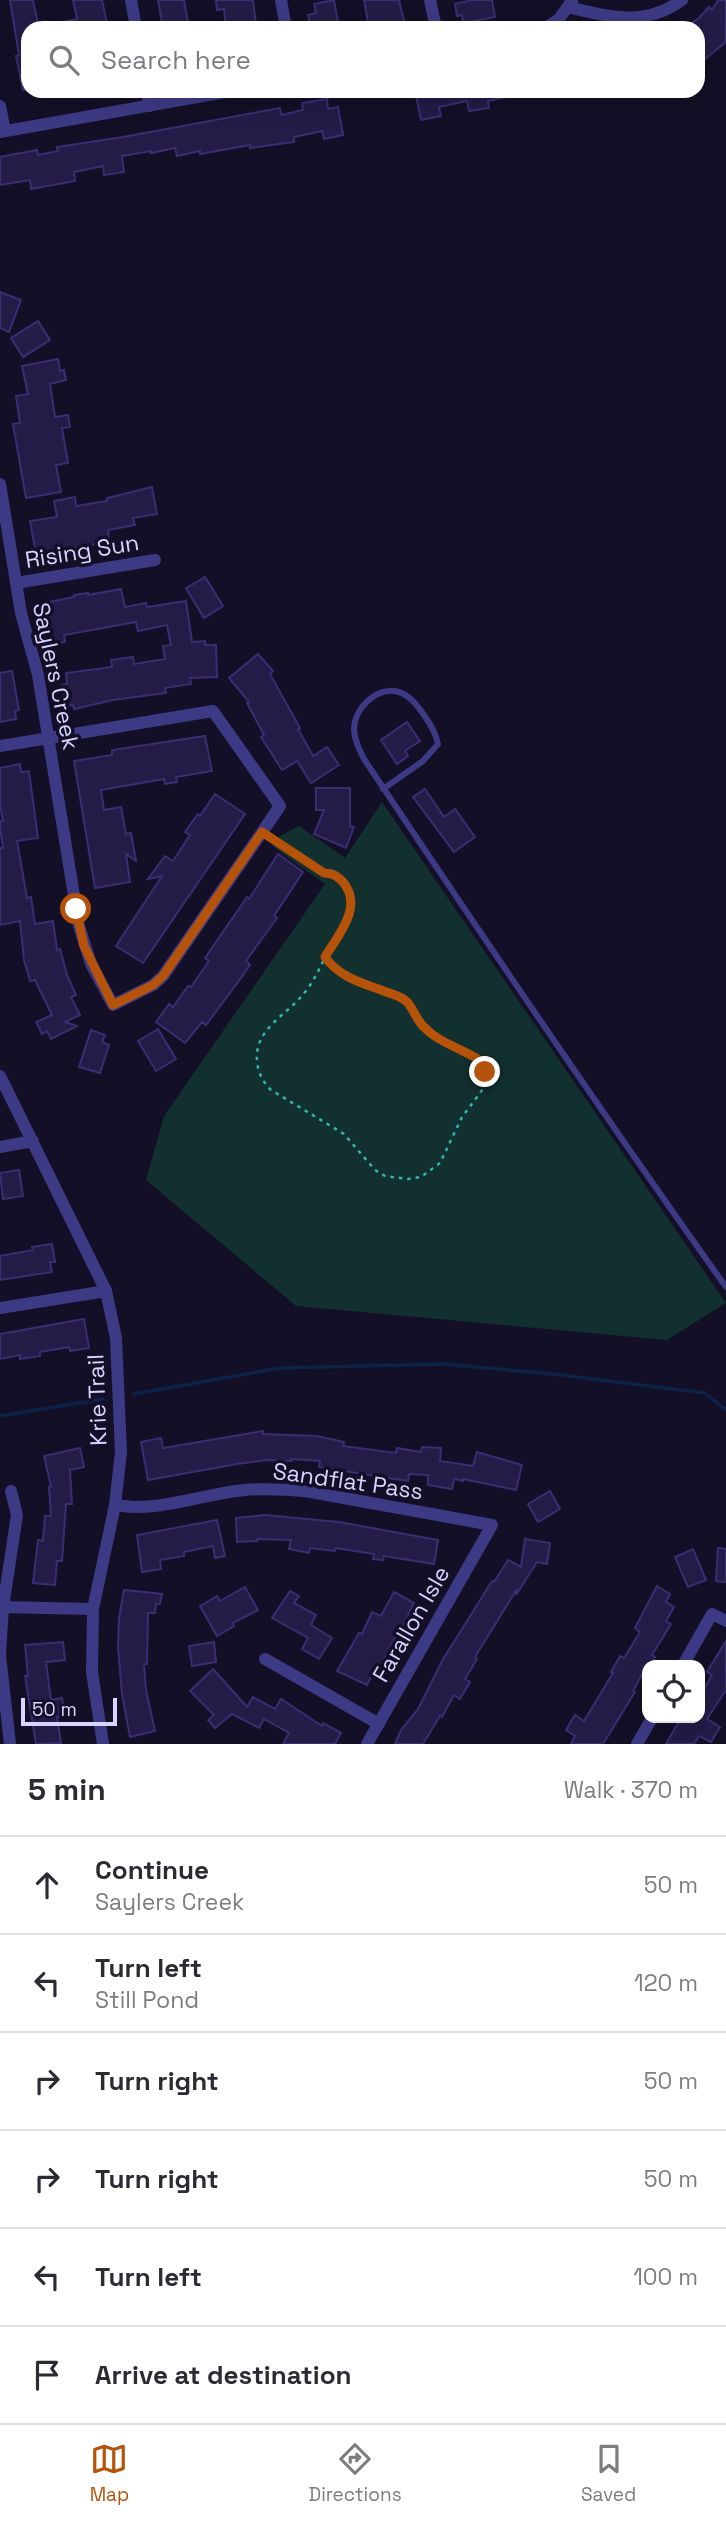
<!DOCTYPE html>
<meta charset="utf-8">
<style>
:root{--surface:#fff;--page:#f7f7f7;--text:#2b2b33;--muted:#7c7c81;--line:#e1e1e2;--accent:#b45309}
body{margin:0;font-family:"Space Grotesk",sans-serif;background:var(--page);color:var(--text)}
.controls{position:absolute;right:21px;bottom:21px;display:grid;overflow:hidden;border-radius:14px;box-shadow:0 7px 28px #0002}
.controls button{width:63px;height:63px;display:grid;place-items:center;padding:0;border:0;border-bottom:2px solid var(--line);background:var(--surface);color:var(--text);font:35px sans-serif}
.scale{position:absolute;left:21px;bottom:18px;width:96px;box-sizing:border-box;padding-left:7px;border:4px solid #d9d4ff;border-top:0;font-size:19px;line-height:24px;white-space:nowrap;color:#d9d4ff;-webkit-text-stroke:5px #130f26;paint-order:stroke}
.stop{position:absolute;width:21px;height:21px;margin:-16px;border:5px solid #b45309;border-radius:50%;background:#fff}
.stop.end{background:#b45309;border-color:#fff;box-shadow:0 2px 7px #0008}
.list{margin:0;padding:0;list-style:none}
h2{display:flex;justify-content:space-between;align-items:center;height:91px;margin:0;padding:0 28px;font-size:30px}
h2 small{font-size:23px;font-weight:400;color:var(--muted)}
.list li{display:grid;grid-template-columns:46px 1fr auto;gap:21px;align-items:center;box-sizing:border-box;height:98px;padding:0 28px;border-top:2px solid var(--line)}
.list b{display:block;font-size:26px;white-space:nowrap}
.list p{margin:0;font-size:23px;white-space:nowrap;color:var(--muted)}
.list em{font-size:23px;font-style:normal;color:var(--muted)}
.icon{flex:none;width:38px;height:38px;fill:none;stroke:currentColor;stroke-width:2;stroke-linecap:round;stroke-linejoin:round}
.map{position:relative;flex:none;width:726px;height:1744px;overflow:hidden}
.search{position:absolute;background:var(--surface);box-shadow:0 7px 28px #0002;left:21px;right:21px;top:21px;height:77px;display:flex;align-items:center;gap:18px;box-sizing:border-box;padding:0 24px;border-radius:21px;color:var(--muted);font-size:26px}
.sheet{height:679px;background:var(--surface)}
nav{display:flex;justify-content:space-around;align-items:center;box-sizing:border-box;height:98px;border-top:2px solid var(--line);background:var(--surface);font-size:19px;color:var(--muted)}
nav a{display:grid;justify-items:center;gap:4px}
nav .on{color:var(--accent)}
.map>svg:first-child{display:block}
</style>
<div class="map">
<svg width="726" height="1744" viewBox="0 0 726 1744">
<rect width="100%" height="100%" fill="#130f26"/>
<!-- green -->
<polygon fill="#12302f" points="382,802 726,1303 667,1340 296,1306 146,1180 164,1116 325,884 272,846 280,836 299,826 345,858"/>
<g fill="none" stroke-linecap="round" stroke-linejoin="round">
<!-- stream -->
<g stroke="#0c2248" stroke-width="3.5">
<polyline points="134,1394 280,1368 443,1364 553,1374 705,1393 726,1410"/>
<polyline points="0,1416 103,1399"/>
</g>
</g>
<!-- building -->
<g fill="#241b47" stroke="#3b2d73" stroke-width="2">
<polygon points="10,0 33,0 39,28 28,28 28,90 23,90 16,56 19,55"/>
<polygon points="73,0 102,0 108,28 58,28 57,23 77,19"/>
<polygon points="158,0 184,0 189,28 163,28"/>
<polygon points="216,0 253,0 256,25 249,26 250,28 226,28 224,9 217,10"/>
<polygon points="334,0 339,28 311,28 308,15 316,13 314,4"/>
<polygon points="364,0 399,0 405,25 395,28 369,28"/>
<polygon points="472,0 492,0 495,17 463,23 462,15 457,16 455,4"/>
<polygon points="718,0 726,0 726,42 698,65 698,28 683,28 698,19 709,7 712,10"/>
<polygon points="415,91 511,91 511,96 488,101 489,108 469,111 467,101 439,107 441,116 421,120"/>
<polygon points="327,99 328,109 338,107 343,135 324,139 322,131 294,137 294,142 250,148 250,145 200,154 200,151 177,156 175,148 151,153 151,151 122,156 124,172 104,175 103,166 74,172 75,181 31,189 30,180 0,185 0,157 37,150 38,155 58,151 57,147 123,137 280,108 281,115 303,110 302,103"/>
<polygon points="0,292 21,300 9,332 0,328"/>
<polygon points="38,321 50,340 23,357 11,338"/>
<polygon points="58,359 60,371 64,370 66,380 50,384 55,417 68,415 70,427 62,428 68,463 56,465 61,492 26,498 13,424 20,423 16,396 28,394 22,366"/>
<polygon points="152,487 157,514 133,518 135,525 108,530 109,542 36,554 30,521 57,517 54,501 75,497 76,506 107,501 107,498"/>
<polygon points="205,577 223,606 204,618 186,588"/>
<polygon points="121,589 125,607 146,603 147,607 186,601 192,642 205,641 205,645 216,645 217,677 190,678 191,684 165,688 166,693 113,700 74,709 73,705 65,706 62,685 67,684 66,673 112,667 111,660 133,657 134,664 165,659 163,646 171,645 167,625 138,631 136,622 64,635 65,642 52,644 44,603 74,597 74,595 88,593 88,595"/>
<polygon points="258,654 273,671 270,674 300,728 298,729 313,756 327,747 339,765 311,783 297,761 282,770 261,737 264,735 247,703 249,702 229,678"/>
<polygon points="12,671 19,710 15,711 16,719 0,722 0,673"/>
<polygon points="407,722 420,741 405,751 408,756 397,764 381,740"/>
<polygon points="205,736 212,771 176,777 177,782 165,784 164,779 101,790 104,810 121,807 126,834 131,833 136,861 126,854 130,882 95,888 74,761 112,755 112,750"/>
<polygon points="20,764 21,772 29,771 38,838 17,841 27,898 31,897 35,924 53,921 57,950 60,949 67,975 76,995 71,997 80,1015 65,1022 77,1026 51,1039 47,1031 42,1034 36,1022 52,1015 35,980 30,981 24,960 20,921 0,925 0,848 3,848 0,827 0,821 3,821 0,805 0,768"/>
<polygon points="316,788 350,788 350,826 354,827 346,848 314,834 324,810 316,810"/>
<polygon points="425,789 444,817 455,809 475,837 454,852 413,797"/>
<polygon points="215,794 245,814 143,963 116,946 162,876 148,879 165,856 173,861 190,835 185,832 198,814 200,816"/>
<polygon points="278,854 303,872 274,916 277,918 246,961 250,965 241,978 206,1025 202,1022 185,1043 156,1022 169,1004 173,1007 188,986 191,987 209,961 205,958 247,897 249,899"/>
<polygon points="158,1029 176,1059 156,1071 138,1041"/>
<polygon points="91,1030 105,1035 102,1042 109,1045 100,1073 79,1067"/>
<polygon points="19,1170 23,1196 3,1199 0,1173"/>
<polygon points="52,1244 55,1262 50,1262 52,1272 0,1280 0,1256 33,1250 32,1247"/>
<polygon points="84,1319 89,1348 70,1351 69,1347 40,1352 40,1356 20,1359 20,1355 0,1359 0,1334"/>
<polygon points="263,1431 263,1434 317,1436 344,1442 343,1446 396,1453 397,1448 421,1452 422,1447 441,1448 440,1461 473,1466 477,1452 522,1465 516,1490 463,1479 463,1481 454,1479 452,1489 428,1485 428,1475 409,1474 408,1481 319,1467 320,1461 291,1459 291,1461 266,1460 237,1464 148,1480 141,1442 161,1438 163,1448"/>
<polygon points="80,1448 84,1467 70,1470 72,1504 66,1504 62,1561 57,1561 55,1585 33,1583 38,1540 43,1541 45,1516 51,1516 49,1487 51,1486 44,1456"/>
<polygon points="550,1491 560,1509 538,1522 528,1504"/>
<polygon points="265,1515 339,1522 438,1540 434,1564 384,1556 383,1560 373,1559 374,1554 336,1548 335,1551 310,1548 309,1553 289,1549 291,1540 257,1539 257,1541 237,1542 236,1518"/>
<polygon points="217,1520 225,1556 215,1558 213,1546 184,1552 184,1556 160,1560 161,1569 142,1572 137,1535"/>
<polygon points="525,1539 550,1543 547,1564 537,1562 516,1595 517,1589 475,1657 477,1659 465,1679 470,1682 460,1699 454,1695 442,1717 440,1716 423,1744 395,1744 401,1730 418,1709 442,1661 492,1581 494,1582 508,1560 521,1567"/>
<polygon points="718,1548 726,1549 726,1582 716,1581"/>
<polygon points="693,1549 706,1580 688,1587 675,1557"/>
<polygon points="657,1586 670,1594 666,1602 674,1607 666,1621 671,1624 652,1655 655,1657 650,1665 647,1665 633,1691 635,1692 603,1744 571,1744 575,1736 566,1730 575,1715 584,1721 613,1673 611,1672 620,1656 624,1658 640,1632 635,1628"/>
<polygon points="245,1587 258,1610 233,1623 234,1626 217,1636 200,1606 217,1596 220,1601"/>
<polygon points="124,1590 162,1594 160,1604 156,1604 155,1613 148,1613 147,1664 144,1664 146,1690 155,1731 130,1737 122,1694 118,1647 119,1618"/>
<polygon points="290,1591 299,1596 294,1603 316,1615 311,1625 332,1638 319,1659 302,1649 308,1638 272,1618"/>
<polygon points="394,1592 414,1603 397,1638 395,1637 381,1665 378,1663 367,1685 337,1671 359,1633 362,1634 372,1612 381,1616"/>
<polygon points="726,1641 726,1690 707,1719 720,1727 711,1742 699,1736 694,1744 666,1744 681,1718 700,1718 700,1696 712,1675 707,1672"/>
<polygon points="63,1642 65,1660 46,1662 51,1700 62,1698 65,1716 57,1717 61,1743 36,1744 25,1676 28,1676 25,1645"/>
<polygon points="214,1642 216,1662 192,1666 189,1646"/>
<polygon points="213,1669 247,1707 253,1697 275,1709 281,1699 322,1726 323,1723 341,1733 335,1744 283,1744 289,1733 264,1719 259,1728 232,1714 215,1728 208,1720 214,1715 190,1691"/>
</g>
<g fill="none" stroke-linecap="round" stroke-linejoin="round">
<!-- path -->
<path stroke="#2fb8b0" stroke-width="2.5" stroke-dasharray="3.5 5" stroke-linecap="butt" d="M 325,957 C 345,985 380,985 407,1002 C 426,1043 450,1038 481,1062 L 485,1081 L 483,1089 L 462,1117 L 440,1163 L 421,1177 L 408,1179 L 385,1176 L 375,1170 L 344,1134 L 271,1090 C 263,1082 258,1073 257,1061 C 254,1028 288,1015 305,992 C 314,981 320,967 327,954 C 342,927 368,900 333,874"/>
<!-- service -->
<g stroke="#3d3a85" stroke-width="6">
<path d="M 383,789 L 423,761 L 438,744 C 436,733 430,724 424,715 C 417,705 408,693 395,691 C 375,689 355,708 354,728 C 354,739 359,749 364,759 C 482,936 602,1113 726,1287"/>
<polyline points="262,832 324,873"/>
</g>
<!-- minor -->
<g stroke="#3d3a85" stroke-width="12">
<polyline points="131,0 136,28"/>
<polyline points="281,0 286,28"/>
<polyline points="430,0 436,28"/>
<path d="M 568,7 C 608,17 646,27 682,0"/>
<polyline points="546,28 559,19 572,1"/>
<polyline points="147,91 149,106"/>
<polyline points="0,106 5,131"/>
<polyline points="0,132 231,91"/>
<polyline points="0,484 21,613 38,675 79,926 91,964 113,1005 153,985 163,976 280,806 213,711 0,746"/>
<polyline points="16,583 155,560"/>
<polyline points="0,1076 106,1291 116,1338 121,1452 115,1505 93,1609 92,1672 103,1744"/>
<polyline points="0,1147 33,1141"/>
<polyline points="0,1308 106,1291"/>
<path d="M 115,1505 C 158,1513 201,1494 245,1490 C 265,1488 285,1490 305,1491 L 492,1525 L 367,1744"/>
<polyline points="0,1607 93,1609"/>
<polyline points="265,1659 379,1724"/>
<polyline points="683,1665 712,1614 726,1621"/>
<polyline points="10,1744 0,1655 3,1607 17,1515 11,1491"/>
<polyline points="637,1744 652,1718"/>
</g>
</g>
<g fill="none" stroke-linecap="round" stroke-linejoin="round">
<!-- route -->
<path stroke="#b45309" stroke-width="9" d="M 76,909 L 84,946 L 113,1005 L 153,985 L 163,976 L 262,832 L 324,873 C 333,873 337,876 343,882 C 364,907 338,935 325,957 C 340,978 363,983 386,992 C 392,994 400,996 406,1001 C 413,1007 416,1020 424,1027 C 438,1042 458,1047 476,1058 L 481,1062 L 485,1072"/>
</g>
<g text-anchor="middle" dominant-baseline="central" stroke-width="7" stroke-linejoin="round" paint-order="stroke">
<!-- street labels -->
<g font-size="23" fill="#d9d4ff" stroke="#130f26">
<text transform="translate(82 551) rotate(-9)">Rising Sun</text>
<text transform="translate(56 676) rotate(78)">Saylers Creek</text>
<text transform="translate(97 1400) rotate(-92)">Krie Trail</text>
<text transform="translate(348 1481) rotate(8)">Sandflat Pass</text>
<text transform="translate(411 1624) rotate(-60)">Farallon Isle</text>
</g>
</g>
</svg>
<div class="controls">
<button><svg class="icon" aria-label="locate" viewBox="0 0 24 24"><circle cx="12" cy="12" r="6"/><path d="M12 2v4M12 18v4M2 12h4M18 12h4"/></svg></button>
</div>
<div class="scale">50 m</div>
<div class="stop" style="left:76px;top:909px"></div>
<div class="stop end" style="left:485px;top:1072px"></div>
<div class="search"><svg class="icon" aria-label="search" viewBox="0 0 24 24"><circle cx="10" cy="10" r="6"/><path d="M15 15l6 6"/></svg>Search here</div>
</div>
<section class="sheet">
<h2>5 min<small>Walk · 370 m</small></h2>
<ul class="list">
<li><svg class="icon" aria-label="ahead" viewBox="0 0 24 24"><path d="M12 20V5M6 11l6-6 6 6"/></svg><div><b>Continue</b><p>Saylers Creek</p></div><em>50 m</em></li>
<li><svg class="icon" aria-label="left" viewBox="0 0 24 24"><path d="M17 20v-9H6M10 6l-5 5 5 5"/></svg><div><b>Turn left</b><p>Still Pond</p></div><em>120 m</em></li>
<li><svg class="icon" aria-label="right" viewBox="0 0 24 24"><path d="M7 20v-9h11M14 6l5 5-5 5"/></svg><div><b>Turn right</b></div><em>50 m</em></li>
<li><svg class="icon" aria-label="right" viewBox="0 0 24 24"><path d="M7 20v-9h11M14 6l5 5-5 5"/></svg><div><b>Turn right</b></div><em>50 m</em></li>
<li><svg class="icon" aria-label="left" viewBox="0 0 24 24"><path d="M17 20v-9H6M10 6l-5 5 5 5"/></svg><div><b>Turn left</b></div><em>100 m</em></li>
<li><svg class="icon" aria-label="arrive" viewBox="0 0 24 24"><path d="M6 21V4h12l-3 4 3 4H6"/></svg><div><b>Arrive at destination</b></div></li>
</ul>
</section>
<nav>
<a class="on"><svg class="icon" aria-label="map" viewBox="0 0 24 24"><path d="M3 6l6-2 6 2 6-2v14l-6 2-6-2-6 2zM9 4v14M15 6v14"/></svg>Map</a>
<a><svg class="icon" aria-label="directions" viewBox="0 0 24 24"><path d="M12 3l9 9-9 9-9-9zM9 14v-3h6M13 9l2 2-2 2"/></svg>Directions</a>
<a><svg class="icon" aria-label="saved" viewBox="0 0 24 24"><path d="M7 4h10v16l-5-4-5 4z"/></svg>Saved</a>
</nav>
